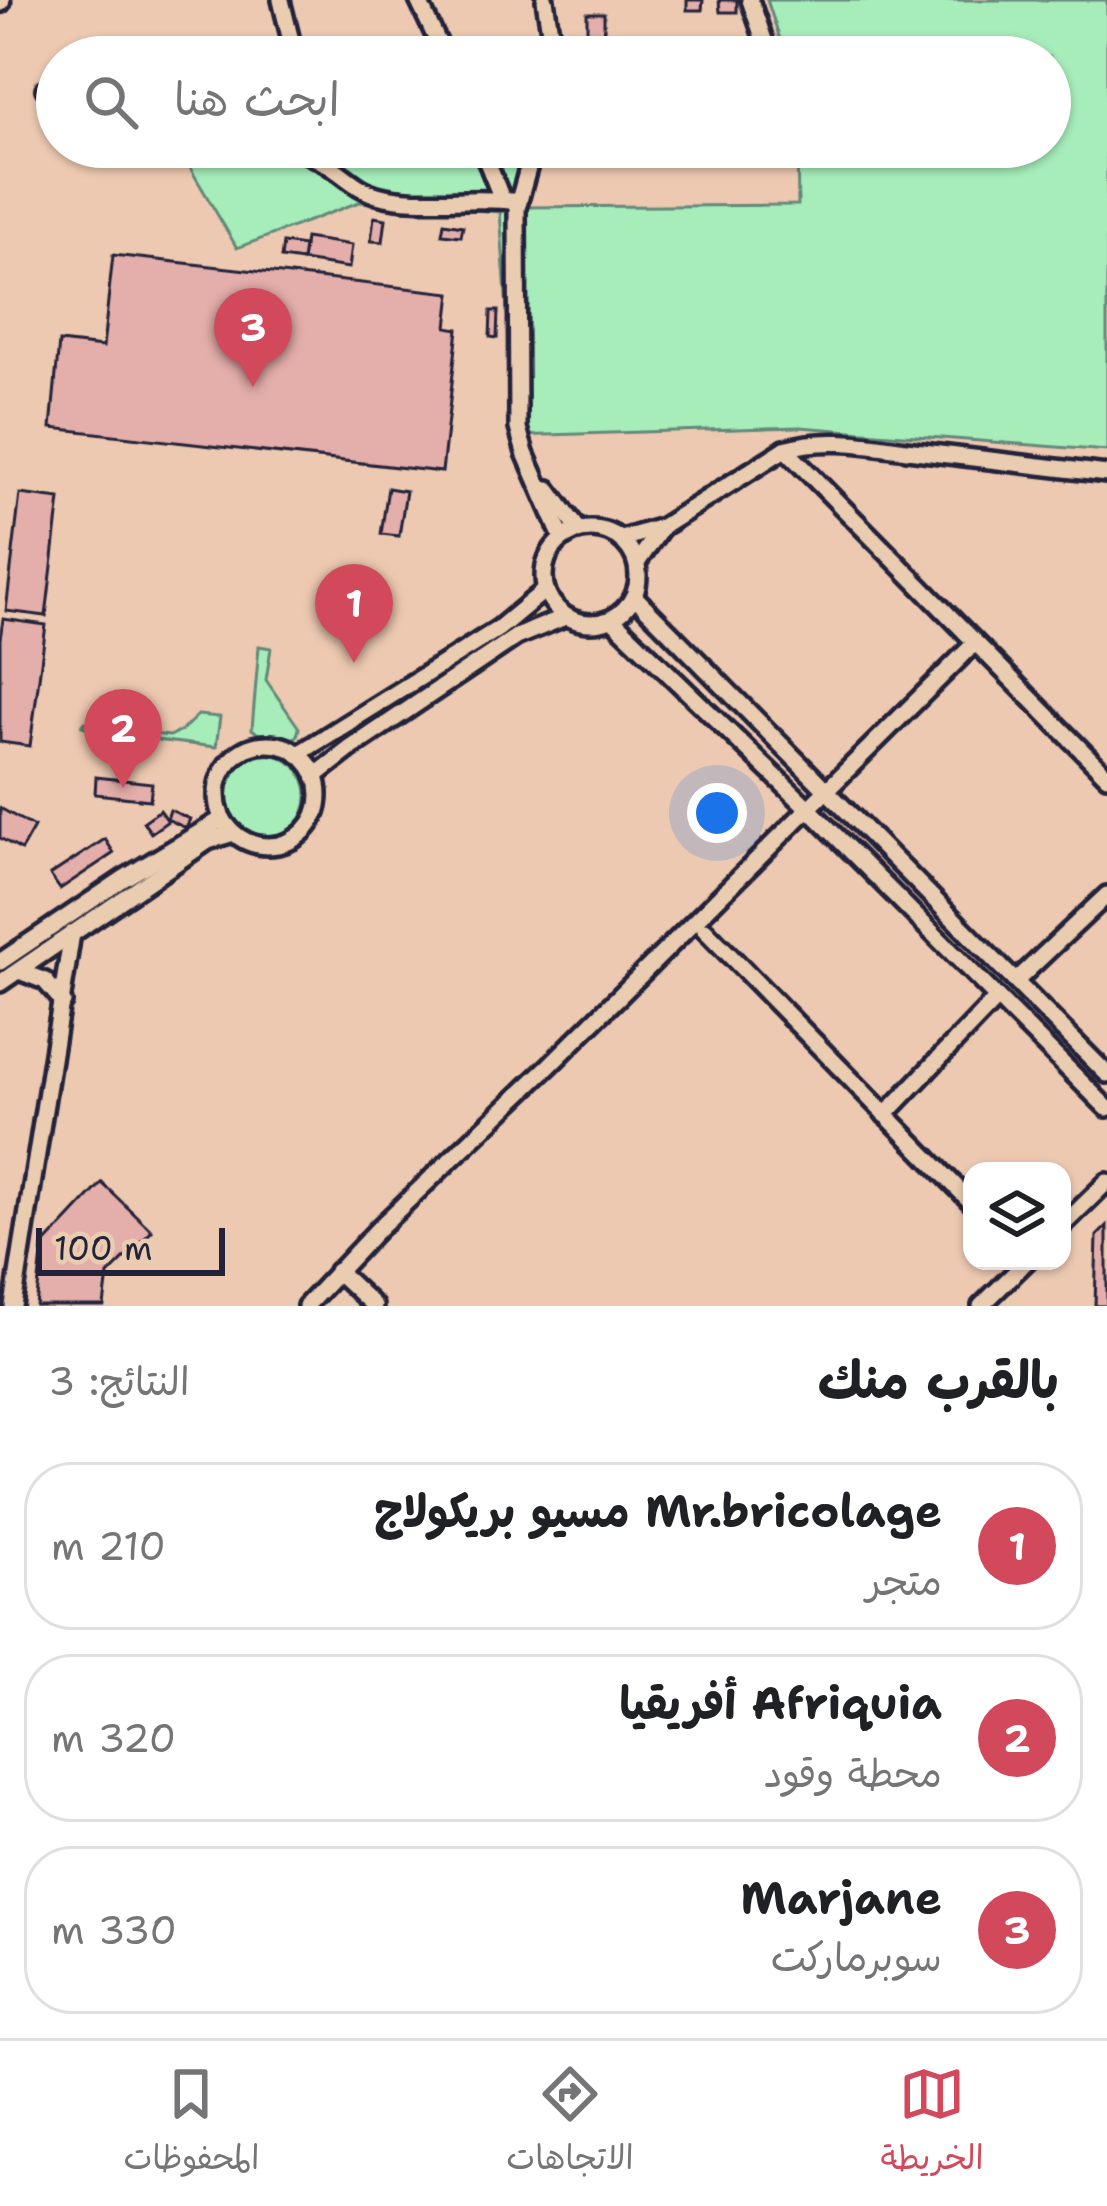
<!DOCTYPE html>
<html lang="ar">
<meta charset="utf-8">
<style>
:root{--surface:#fff;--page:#f6f6f6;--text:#202124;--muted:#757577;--line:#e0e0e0;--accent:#d1495b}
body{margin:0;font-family:"Shantell Sans","Playpen Sans Arabic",sans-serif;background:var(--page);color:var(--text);direction:rtl}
.controls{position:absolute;right:36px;bottom:36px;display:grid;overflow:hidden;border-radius:24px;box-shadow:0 3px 9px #0004}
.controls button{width:108px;height:108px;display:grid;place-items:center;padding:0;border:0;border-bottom:3px solid var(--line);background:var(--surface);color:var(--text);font:60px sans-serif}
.scale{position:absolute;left:36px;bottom:30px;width:189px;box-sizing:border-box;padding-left:12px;border:6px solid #22223b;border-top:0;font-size:33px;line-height:42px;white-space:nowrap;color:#22223b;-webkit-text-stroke:9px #eaccb0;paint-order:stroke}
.you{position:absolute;left:717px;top:813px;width:42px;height:42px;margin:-30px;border:9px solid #fff;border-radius:50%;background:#1a73e8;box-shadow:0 0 0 18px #1a73e833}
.badge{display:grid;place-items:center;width:78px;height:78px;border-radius:50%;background:var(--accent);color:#fff;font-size:39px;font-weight:700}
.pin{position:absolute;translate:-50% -99px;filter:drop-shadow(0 3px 6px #0008)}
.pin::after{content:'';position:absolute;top:63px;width:42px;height:36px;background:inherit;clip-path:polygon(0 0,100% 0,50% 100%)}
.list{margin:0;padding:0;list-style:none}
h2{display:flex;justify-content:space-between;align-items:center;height:156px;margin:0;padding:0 48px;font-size:51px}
h2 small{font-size:39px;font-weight:400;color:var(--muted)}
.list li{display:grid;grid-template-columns:78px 1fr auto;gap:36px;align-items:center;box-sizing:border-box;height:168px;margin:0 24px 24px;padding:0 24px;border:3px solid var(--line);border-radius:48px}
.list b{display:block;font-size:45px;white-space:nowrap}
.list p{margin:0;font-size:39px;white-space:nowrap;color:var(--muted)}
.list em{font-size:39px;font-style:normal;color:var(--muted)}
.icon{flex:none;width:66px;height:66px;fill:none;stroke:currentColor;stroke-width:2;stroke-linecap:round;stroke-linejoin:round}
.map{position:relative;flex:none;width:1107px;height:1306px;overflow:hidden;direction:ltr}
.search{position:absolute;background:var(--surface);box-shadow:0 3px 9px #0004;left:36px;right:36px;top:36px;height:132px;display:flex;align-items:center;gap:30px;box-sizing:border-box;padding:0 42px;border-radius:66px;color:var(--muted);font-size:45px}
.sheet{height:732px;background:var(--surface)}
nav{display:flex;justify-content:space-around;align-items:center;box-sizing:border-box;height:168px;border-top:3px solid var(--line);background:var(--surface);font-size:33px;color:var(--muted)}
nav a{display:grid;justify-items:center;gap:6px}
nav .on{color:var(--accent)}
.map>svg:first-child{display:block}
</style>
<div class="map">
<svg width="1107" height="1306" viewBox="0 0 1107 1306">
<rect width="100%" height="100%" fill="#edc9b1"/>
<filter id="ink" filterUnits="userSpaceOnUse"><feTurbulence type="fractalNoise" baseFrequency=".00833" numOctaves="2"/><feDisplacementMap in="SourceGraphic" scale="24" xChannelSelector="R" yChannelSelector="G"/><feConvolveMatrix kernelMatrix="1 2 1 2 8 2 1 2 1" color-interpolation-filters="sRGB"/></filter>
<g filter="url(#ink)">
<!-- green -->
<g fill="#a6edba" stroke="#64887a" stroke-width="3">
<polygon points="767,0 1107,0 1107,451 800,427 516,436 500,212 359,202 237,248 189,166 240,147 529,147 521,207 798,205 797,147 1050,147 1050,57 786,57"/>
<polygon points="259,646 271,648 266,680 299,728 297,736 289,742 261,736 252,729"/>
<polygon points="198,715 220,717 216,747 104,734 82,726 85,722 100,723 102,728 170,736 182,730"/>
<circle cx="265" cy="796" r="42"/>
</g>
<!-- building -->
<g fill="#e4aeaa" stroke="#22223b" stroke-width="3">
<polygon points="687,0 703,0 702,10 687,10"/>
<polygon points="719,0 737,0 737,12 720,12"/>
<polygon points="587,13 604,13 604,37 587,36"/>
<polygon points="587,36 604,37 603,57 586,57"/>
<polygon points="374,217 386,219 383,242 371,241"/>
<polygon points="444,223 463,226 461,236 442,234"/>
<polygon points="305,238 352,245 349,268 302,261"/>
<polygon points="283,243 304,246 302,261 281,258"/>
<polygon points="113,255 451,293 447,327 458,329 442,472 51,428 59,342 103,347"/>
<polygon points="491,311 498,311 497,338 490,337"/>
<polygon points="388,488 406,491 399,536 381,534"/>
<polygon points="20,494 60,499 46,616 6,611"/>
<polygon points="3,619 46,625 30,746 0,742 0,639"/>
<polygon points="96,777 152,783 150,800 95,794"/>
<polygon points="0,808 34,827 21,850 0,838"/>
<polygon points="160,810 168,821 151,833 143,822"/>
<polygon points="170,810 190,819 186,828 167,819"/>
<polygon points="105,839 114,853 60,889 50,875"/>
<polygon points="102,1183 152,1231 108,1275 104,1306 36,1306 43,1246"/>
<polygon points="1107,1226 1107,1306 1095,1306 1097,1236"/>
</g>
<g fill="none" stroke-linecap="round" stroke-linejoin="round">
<!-- minor casing -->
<g stroke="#22223b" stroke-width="24">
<g id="minor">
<polyline points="281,0 295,57"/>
<polyline points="418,0 445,57"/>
<polyline points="545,0 554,57"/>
<polyline points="750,0 770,57"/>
<polyline points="45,89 57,87"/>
<path d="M 295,147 C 305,154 317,158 328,165 C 345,175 357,189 377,195 C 420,207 473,195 519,202"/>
<polyline points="481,147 502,199"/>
<polyline points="534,147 517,208 518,428 525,453 562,538"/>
<polyline points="785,449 1107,776"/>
<polyline points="548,489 579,530"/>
<circle cx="591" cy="576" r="47"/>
<path d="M 622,539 L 662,527 L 785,449 C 829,435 878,447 923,452 C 984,459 1046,467 1107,474"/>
<polyline points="637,563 662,527"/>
<polyline points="634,596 1107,1074"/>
<polyline points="612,619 809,809 1107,1108"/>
<circle cx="268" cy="795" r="51"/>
<polyline points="298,754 498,629 545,590"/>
<polyline points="315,776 351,748 516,637 565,617"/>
<polyline points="705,930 972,1203"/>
<polyline points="0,962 123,879 222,819"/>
<polyline points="19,971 45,981 63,1002"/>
<polyline points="1016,981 1107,895"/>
<polyline points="0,983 208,841 233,833"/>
<polyline points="885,1115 997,998"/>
<polyline points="1062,1226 1107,1182"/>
<polyline points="337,1271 374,1306"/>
<polyline points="13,1306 72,933"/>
<polyline points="306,1306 380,1227 549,1066 975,643"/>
<polyline points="981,1306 1027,1261"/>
</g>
</g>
<!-- major casing -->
<g stroke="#22223b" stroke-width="27">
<polyline id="major" points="0,2 0,0"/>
</g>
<!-- minor -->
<use href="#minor" stroke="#eaccb0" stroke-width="15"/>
<!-- major -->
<use href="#major" stroke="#eaccb0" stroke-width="18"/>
</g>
</g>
</svg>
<div class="controls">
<button><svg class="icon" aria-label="layers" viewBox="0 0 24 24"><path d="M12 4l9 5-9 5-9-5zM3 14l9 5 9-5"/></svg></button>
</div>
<div class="scale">100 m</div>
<div class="you"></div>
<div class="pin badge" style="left:354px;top:663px">1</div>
<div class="pin badge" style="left:123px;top:788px">2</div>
<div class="pin badge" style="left:253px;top:387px">3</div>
<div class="search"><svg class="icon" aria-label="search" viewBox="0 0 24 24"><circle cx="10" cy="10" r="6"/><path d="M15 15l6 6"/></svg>ابحث هنا</div>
</div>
<section class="sheet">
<h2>بالقرب منك<small>النتائج: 3</small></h2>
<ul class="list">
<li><span class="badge">1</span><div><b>Mr.bricolage مسيو بريكولاج</b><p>متجر</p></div><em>210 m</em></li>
<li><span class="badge">2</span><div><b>Afriquia أفريقيا</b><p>محطة وقود</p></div><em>320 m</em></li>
<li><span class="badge">3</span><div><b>Marjane</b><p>سوبرماركت</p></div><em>330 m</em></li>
</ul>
</section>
<nav>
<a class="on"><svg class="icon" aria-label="map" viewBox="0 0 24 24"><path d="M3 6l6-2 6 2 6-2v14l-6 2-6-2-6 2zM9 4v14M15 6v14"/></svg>الخريطة</a>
<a><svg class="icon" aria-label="directions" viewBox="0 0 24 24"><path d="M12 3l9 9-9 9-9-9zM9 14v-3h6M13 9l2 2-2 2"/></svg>الاتجاهات</a>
<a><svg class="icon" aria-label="saved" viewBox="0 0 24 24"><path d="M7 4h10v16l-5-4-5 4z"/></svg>المحفوظات</a>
</nav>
